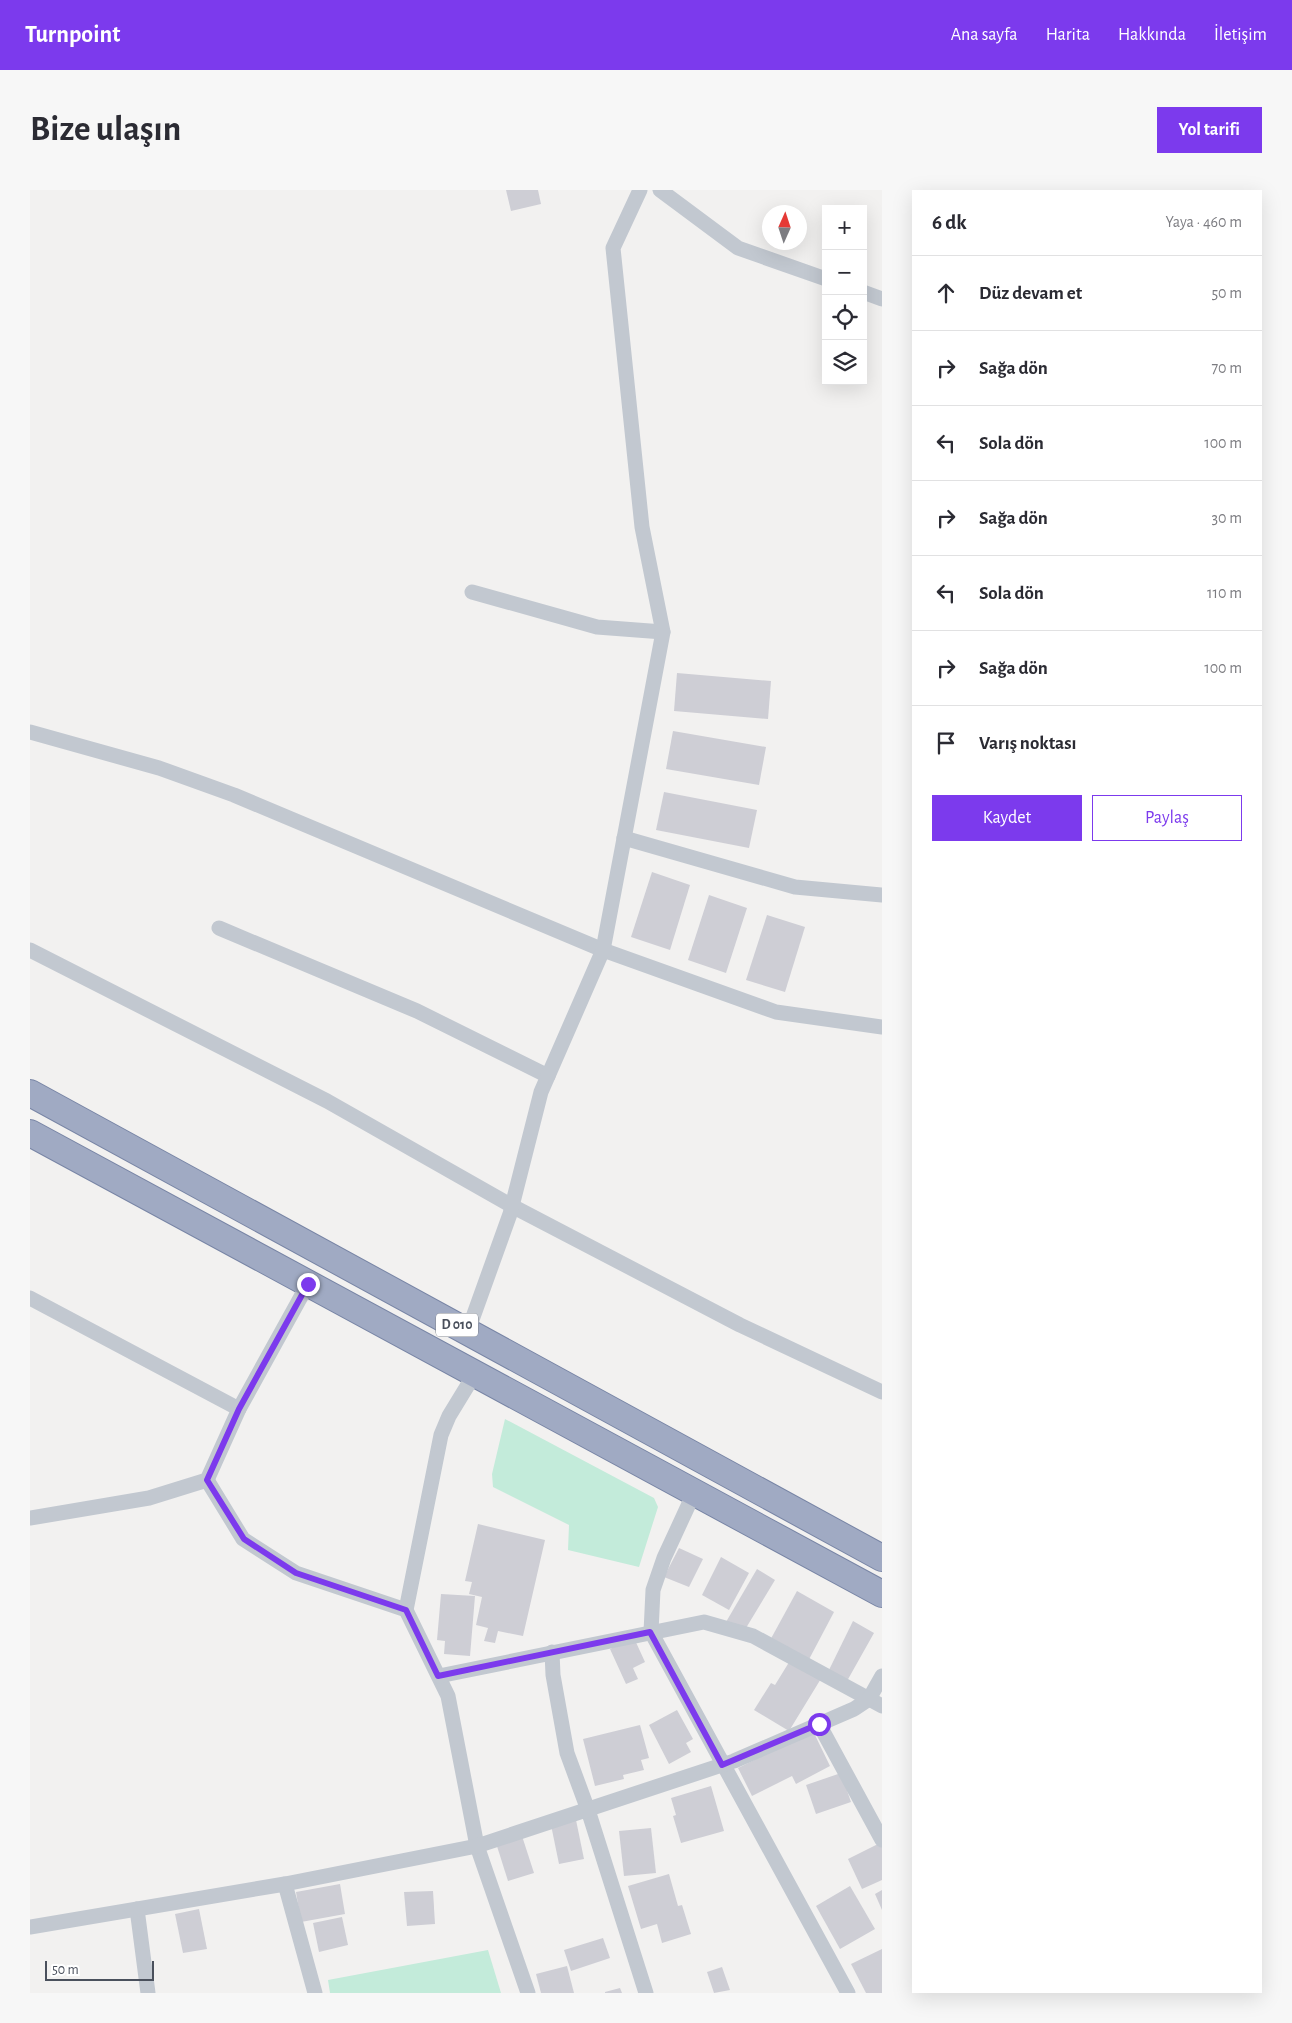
<!DOCTYPE html>
<html lang="tr">
<meta charset="utf-8">
<style>
:root{--surface:#fff;--page:#f7f7f7;--text:#2b2b33;--muted:#7c7c81;--line:#e1e1e2;--accent:#7c3aed}
body{margin:0;font-family:"Alegreya Sans",sans-serif;background:var(--page);color:var(--text)}
.controls{position:absolute;right:15px;top:15px;display:grid;overflow:hidden;border-radius:0px;box-shadow:0 5px 20px #0002}
.controls button{width:45px;height:45px;display:grid;place-items:center;padding:0;border:0;border-bottom:1px solid var(--line);background:var(--surface);color:var(--text);font:25px sans-serif}
.compass{position:absolute;left:732px;top:15px;width:45px;height:45px;border-radius:50%;background:var(--surface);box-shadow:0 5px 20px #0002;rotate:3deg}
.scale{position:absolute;left:15px;bottom:12px;width:109px;box-sizing:border-box;padding-left:5px;border:2px solid #4a505c;border-top:0;font-size:14px;line-height:18px;white-space:nowrap;color:#4a505c;-webkit-text-stroke:4px #fff;paint-order:stroke}
.stop{position:absolute;width:15px;height:15px;margin:-11px;border:4px solid #7c3aed;border-radius:50%;background:#fff}
.stop.end{background:#7c3aed;border-color:#fff;box-shadow:0 1px 5px #0008}
.list{margin:0;padding:0;list-style:none}
h2{display:flex;justify-content:space-between;align-items:center;height:65px;margin:0;padding:0 20px;font-size:21px}
h2 small{font-size:16px;font-weight:400;color:var(--muted)}
.list li{display:grid;grid-template-columns:32px 1fr auto;gap:15px;align-items:center;box-sizing:border-box;height:75px;padding:0 20px;border-top:1px solid var(--line)}
.list b{display:block;font-size:19px;white-space:nowrap}
.list em{font-size:16px;font-style:normal;color:var(--muted)}
.actions{display:flex;gap:10px;padding:15px 20px}
.actions a{flex:1;padding:11px 0;border:1px solid var(--accent);border-radius:0px;text-align:center;font-size:18px;color:var(--accent)}
.actions .main{background:var(--accent);color:#fff}
.icon{flex:none;width:28px;height:28px;fill:none;stroke:currentColor;stroke-width:2;stroke-linecap:round;stroke-linejoin:round}
.map{position:relative;flex:none;width:852px;height:1803px;overflow:hidden;border-radius:0px}
header{display:flex;align-items:center;gap:30px;box-sizing:border-box;height:70px;padding:0 25px;background:var(--accent);color:#fff}
header strong{font-size:24px}
nav{display:flex;gap:28px;margin-inline-start:auto;font-size:18px}
.intro{display:flex;align-items:center;justify-content:space-between;box-sizing:border-box;height:120px;padding:0 30px}
h1{margin:0;font-size:35px}
.button{padding:12px 22px;border-radius:0px;background:var(--accent);color:#fff;font-size:18px;font-weight:700}
main{display:flex;gap:30px;padding:0 30px}
aside{flex:1;background:var(--surface);border-radius:0px;box-shadow:0 5px 20px #0002}
.map>svg:first-child{display:block}
</style>
<header>
<strong>Turnpoint</strong>
<nav><a>Ana sayfa</a><a>Harita</a><a>Hakkında</a><a>İletişim</a></nav>
</header>
<div class="intro"><h1>Bize ulaşın</h1><a class="button">Yol tarifi</a></div>
<main>
<div class="map">
<svg width="852" height="1803" viewBox="0 0 852 1803">
<rect width="100%" height="100%" fill="#f2f1f0"/>
<!-- green -->
<g fill="#c3ebda">
<polygon points="475,1229 624,1308 628,1317 609,1377 538,1360 539,1335 463,1297 462,1284"/>
<polygon points="458,1760 471,1803 300,1803 298,1790"/>
</g>
<!-- building -->
<g fill="#ceced5">
<polygon points="476,0 508,0 511,14 481,21"/>
<polygon points="647,483 741,491 738,529 644,521"/>
<polygon points="643,541 736,557 729,595 636,579"/>
<polygon points="634,602 727,620 719,658 626,640"/>
<polygon points="622,682 660,695 640,760 601,747"/>
<polygon points="679,705 717,718 696,783 658,770"/>
<polygon points="737,725 775,737 755,802 716,790"/>
<polygon points="448,1334 515,1350 493,1446 468,1441 465,1453 454,1451 458,1438 446,1435 452,1407 439,1404 442,1392 435,1391"/>
<polygon points="649,1358 673,1369 659,1397 634,1387"/>
<polygon points="691,1367 719,1383 699,1420 672,1405"/>
<polygon points="727,1379 745,1390 713,1443 696,1432"/>
<polygon points="767,1401 804,1422 776,1475 738,1454"/>
<polygon points="411,1404 445,1406 440,1466 414,1464 415,1451 407,1450"/>
<polygon points="823,1431 844,1443 817,1491 798,1482"/>
<polygon points="604,1448 615,1472 603,1478 608,1489 596,1494 580,1459"/>
<polygon points="761,1469 792,1487 759,1541 724,1520 741,1493 745,1495"/>
<polygon points="647,1520 663,1549 656,1553 661,1562 639,1574 619,1535"/>
<polygon points="610,1535 619,1568 611,1570 614,1580 593,1585 594,1589 565,1596 553,1549"/>
<polygon points="783,1541 800,1576 766,1594 762,1586 722,1606 708,1578"/>
<polygon points="811,1583 821,1612 786,1624 776,1595"/>
<polygon points="681,1596 694,1641 651,1653 643,1626 646,1625 641,1608"/>
<polygon points="546,1630 554,1669 529,1674 521,1635"/>
<polygon points="621,1638 626,1683 594,1686 589,1641"/>
<polygon points="492,1646 504,1683 478,1691 466,1653"/>
<polygon points="850,1653 852,1657 852,1690 832,1699 818,1669"/>
<polygon points="639,1684 648,1716 652,1715 661,1744 632,1753 627,1734 611,1739 598,1696"/>
<polygon points="310,1694 315,1724 271,1732 266,1702"/>
<polygon points="820,1696 845,1739 810,1759 786,1716"/>
<polygon points="852,1700 852,1720 845,1704"/>
<polygon points="403,1701 405,1734 377,1736 374,1702"/>
<polygon points="169,1719 177,1759 153,1763 145,1724"/>
<polygon points="312,1727 318,1755 289,1762 283,1733"/>
<polygon points="573,1748 580,1768 541,1781 534,1760"/>
<polygon points="852,1759 852,1803 836,1803 821,1774"/>
<polygon points="537,1776 544,1803 511,1803 506,1784"/>
<polygon points="692,1777 700,1800 684,1803 677,1782"/>
<polygon points="590,1798 592,1803 575,1803 575,1802"/>
</g>
<g fill="none" stroke-linecap="round" stroke-linejoin="round">
<!-- trunk casing -->
<g stroke="#7885a5" stroke-width="28">
<g id="trunk">
<polyline points="0,903 852,1368"/>
<polyline points="0,943 852,1404"/>
</g>
</g>
<!-- minor -->
<g stroke="#c2c8d0" stroke-width="15">
<polyline points="630,0 708,58 796,89"/>
<polyline points="833,102 852,109"/>
<polyline points="442,402 567,437 633,442"/>
<polyline points="0,542 129,578 204,605 573,760 746,822 852,837"/>
<polyline points="594,648 765,697 852,705"/>
<polyline points="189,738 387,821 518,886"/>
<polyline points="0,760 297,911 482,1016 710,1135 852,1202"/>
<polyline points="0,1108 209,1219"/>
<polyline points="438,1141 480,1024 511,902 573,760 633,442 612,337 583,58 610,0"/>
<polyline points="177,1290 213,1349 266,1383 376,1420 418,1506 447,1656 498,1803"/>
<polyline points="664,1303 634,1368 623,1400 621,1442 818,1803"/>
<polyline points="0,1328 119,1308 177,1290 209,1219 278,1094"/>
<polyline points="376,1420 411,1245 419,1226 444,1185"/>
<polyline points="522,1462 523,1485 537,1563 558,1620 616,1803"/>
<polyline points="409,1486 674,1432 723,1446 852,1516"/>
<polyline points="789,1534 852,1650"/>
<polyline points="255,1694 285,1803"/>
<polyline points="107,1719 118,1803"/>
<polyline points="0,1737 255,1694 447,1656 704,1571 824,1519 839,1509 852,1486"/>
</g>
<!-- trunk -->
<use href="#trunk" stroke="#a0aac3" stroke-width="26"/>
</g>
<g fill="none" stroke-linecap="round" stroke-linejoin="round">
<!-- route -->
<polyline stroke="#7c3aed" stroke-width="6" points="278,1094 209,1219 177,1290 214,1349 266,1383 376,1420 408,1486 620,1442 692,1575 789,1534"/>
</g>
<g text-anchor="middle" dominant-baseline="central" stroke-width="4" stroke-linejoin="round" paint-order="stroke">
<!-- shield labels -->
<rect fill="#fff" stroke="#80848d" stroke-width="1" x="406" y="1123.5" width="42" height="23" rx="4"/>
<g font-size="14" font-weight="bold" fill="#4a505c">
<text x="427" y="1135">D 010</text>
</g>
</g>
</svg>
<div class="controls">
<button>+</button>
<button>−</button>
<button><svg class="icon" aria-label="locate" viewBox="0 0 24 24"><circle cx="12" cy="12" r="6"/><path d="M12 2v4M12 18v4M2 12h4M18 12h4"/></svg></button>
<button><svg class="icon" aria-label="layers" viewBox="0 0 24 24"><path d="M12 4l9 5-9 5-9-5zM3 14l9 5 9-5"/></svg></button>
</div>
<svg class="compass" viewBox="-18 -18 36 36"><path d="M0-13l5 13h-10z" fill="#e53935"/><path d="M0 13l5-13h-10z" fill="#7c7c81"/></svg>
<div class="scale">50 m</div>
<div class="stop" style="left:789px;top:1534px"></div>
<div class="stop end" style="left:278px;top:1094px"></div>
</div>
<aside>
<h2>6 dk<small>Yaya · 460 m</small></h2>
<ul class="list">
<li><svg class="icon" aria-label="ahead" viewBox="0 0 24 24"><path d="M12 20V5M6 11l6-6 6 6"/></svg><div><b>Düz devam et</b></div><em>50 m</em></li>
<li><svg class="icon" aria-label="right" viewBox="0 0 24 24"><path d="M7 20v-9h11M14 6l5 5-5 5"/></svg><div><b>Sağa dön</b></div><em>70 m</em></li>
<li><svg class="icon" aria-label="left" viewBox="0 0 24 24"><path d="M17 20v-9H6M10 6l-5 5 5 5"/></svg><div><b>Sola dön</b></div><em>100 m</em></li>
<li><svg class="icon" aria-label="right" viewBox="0 0 24 24"><path d="M7 20v-9h11M14 6l5 5-5 5"/></svg><div><b>Sağa dön</b></div><em>30 m</em></li>
<li><svg class="icon" aria-label="left" viewBox="0 0 24 24"><path d="M17 20v-9H6M10 6l-5 5 5 5"/></svg><div><b>Sola dön</b></div><em>110 m</em></li>
<li><svg class="icon" aria-label="right" viewBox="0 0 24 24"><path d="M7 20v-9h11M14 6l5 5-5 5"/></svg><div><b>Sağa dön</b></div><em>100 m</em></li>
<li><svg class="icon" aria-label="arrive" viewBox="0 0 24 24"><path d="M6 21V4h12l-3 4 3 4H6"/></svg><div><b>Varış noktası</b></div></li>
</ul>
<div class="actions"><a class="main">Kaydet</a><a>Paylaş</a></div>
</aside>
</main>
